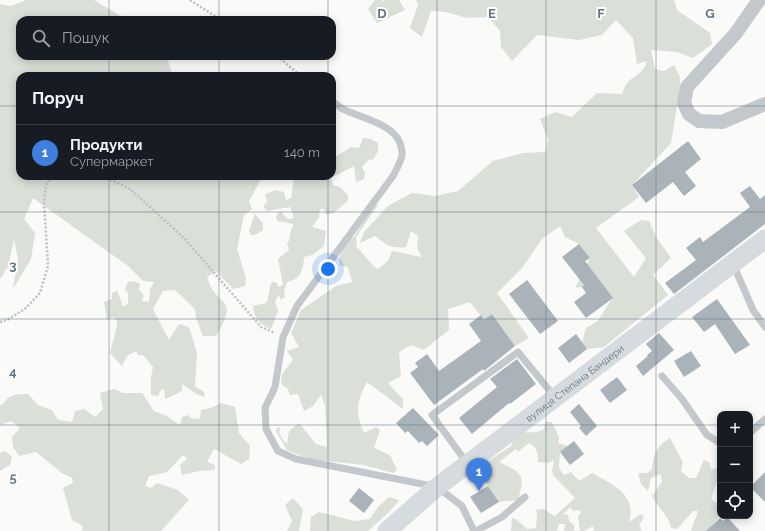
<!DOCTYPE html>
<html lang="uk">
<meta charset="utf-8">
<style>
:root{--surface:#171b24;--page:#20242c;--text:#f1f3f6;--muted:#9ea1a6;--line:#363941;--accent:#ea580c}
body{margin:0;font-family:Raleway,sans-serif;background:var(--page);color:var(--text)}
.controls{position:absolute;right:12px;bottom:12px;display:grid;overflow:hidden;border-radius:8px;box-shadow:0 2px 10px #0003}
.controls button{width:36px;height:36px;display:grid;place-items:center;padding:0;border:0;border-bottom:1px solid var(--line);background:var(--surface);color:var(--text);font:20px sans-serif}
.you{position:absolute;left:328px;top:269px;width:14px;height:14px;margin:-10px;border:3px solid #fff;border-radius:50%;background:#1a73e8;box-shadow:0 0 0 6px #1a73e833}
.badge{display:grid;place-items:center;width:26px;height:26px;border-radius:50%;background:var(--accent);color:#fff;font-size:13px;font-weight:700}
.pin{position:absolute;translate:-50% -33px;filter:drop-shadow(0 1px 2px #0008)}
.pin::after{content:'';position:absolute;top:21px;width:14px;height:12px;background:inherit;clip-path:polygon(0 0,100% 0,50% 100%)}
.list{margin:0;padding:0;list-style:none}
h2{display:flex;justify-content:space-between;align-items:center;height:52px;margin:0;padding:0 16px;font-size:17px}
h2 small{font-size:13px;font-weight:400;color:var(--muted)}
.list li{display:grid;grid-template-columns:26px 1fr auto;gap:12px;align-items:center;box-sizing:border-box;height:56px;padding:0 16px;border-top:1px solid var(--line)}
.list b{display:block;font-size:15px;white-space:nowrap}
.list p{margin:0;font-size:13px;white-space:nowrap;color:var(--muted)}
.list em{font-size:13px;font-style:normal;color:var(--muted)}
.icon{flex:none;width:22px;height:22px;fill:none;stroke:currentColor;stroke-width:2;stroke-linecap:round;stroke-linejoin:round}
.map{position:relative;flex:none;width:765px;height:531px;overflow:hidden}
.search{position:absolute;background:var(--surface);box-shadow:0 2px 10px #0003;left:16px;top:16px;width:320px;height:44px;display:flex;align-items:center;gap:10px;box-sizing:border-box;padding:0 14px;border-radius:12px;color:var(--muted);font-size:15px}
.panel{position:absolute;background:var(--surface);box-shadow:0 2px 10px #0003;left:16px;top:72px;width:320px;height:108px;border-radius:12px}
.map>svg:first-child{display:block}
</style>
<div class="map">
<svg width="765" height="531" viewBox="0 0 765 531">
<rect width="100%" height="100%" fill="#fafaf8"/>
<!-- green -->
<g fill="#dadfd7">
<path d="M 26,0 L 94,0 L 127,20 L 20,20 L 20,56 L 167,56 L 172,74 L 170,76 L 20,76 L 20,176 L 263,176 L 249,201 L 252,209 L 244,215 L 237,249 L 246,278 L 245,286 L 233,289 L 216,271 L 207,277 C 216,309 241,294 216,336 L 203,336 L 196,318 L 195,309 L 175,290 L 163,291 L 153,309 L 169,340 L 179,324 L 189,327 L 197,353 L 195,386 L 204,392 L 205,397 L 196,394 L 182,384 L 182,391 L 165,399 L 164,389 L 161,390 L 158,396 L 151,395 L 151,377 L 153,367 L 143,355 L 138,355 L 136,351 L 127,356 L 122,366 L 110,353 C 112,342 117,331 117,320 L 113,317 L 107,320 L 104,302 L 112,299 L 112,293 L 117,291 L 123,306 L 128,304 L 128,293 L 125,289 L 128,282 L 134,281 L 140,284 L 139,290 L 144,295 L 142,301 L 149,302 L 150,289 L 154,282 L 143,281 L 128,266 L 33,198 L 24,219 L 35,233 L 31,259 L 13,289 L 18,259 L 14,239 L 8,267 L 0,279 L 0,4 L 11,6 Z"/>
<polygon points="375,0 382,0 383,2 385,0 399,0 405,10 377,23 368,9"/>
<path d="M 416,0 L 674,0 L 677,10 L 710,33 L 712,44 L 693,58 L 677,52 L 651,50 L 655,69 L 664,71 L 674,65 L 680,77 L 680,88 L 671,143 L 632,185 L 639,197 L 596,228 L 634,277 L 646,258 L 624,231 L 641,220 L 649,221 L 656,237 L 671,258 L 653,275 L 668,295 L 604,347 L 587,349 L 582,342 L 586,328 L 598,321 L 612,298 L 596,276 L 582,287 L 575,288 L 590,258 L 579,244 L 565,237 L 560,226 L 542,239 L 522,268 L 497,293 L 529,338 L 515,346 L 492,314 L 484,320 L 470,302 L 448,309 L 449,330 L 424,350 L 411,345 L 399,352 L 401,376 L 388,383 L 403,399 L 403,409 L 367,382 C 356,404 355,411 364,433 L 376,427 L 380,430 L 374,448 L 390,455 L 397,470 L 393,473 L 364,465 L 315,460 L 299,455 L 287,450 L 276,431 L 277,428 L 281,427 L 279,432 L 283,440 L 287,444 L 289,431 L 299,423 L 316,444 L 327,447 L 325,405 L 321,395 L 313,406 L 304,411 L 298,394 L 290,395 L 287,388 L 281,384 L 282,374 L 293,360 L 287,351 L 299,347 L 291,333 L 301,310 L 336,286 L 352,282 L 348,267 L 339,265 L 340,254 L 349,236 L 354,237 L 374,204 L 378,205 L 356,237 L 357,248 C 365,254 369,264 378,269 L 388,261 L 392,251 C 403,252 411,256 422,257 L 417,248 L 418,236 L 411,231 L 406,247 C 389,249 388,245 375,236 L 360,243 L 364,232 L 388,206 L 412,193 L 435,196 L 458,191 L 493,161 L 523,153 L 545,152 L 548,140 L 540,119 L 555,112 L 572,117 L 597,93 L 622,94 C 628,73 641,80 647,61 L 637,64 L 633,38 L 616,20 L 602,35 L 579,40 L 537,35 L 512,61 L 501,47 L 500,31 L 488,17 L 467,18 L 446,12 L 431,11 L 422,37 L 410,28 L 418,5 Z"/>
<path d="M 363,138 L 371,139 L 378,143 L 378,151 L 374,159 L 368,160 L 362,167 L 365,173 L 364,179 L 356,182 L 354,166 L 331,178 L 333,185 L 340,187 L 348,195 L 348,201 L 333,213 L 327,215 L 324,209 L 320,209 L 319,217 L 312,227 L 326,231 L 324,246 L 312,255 L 304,257 C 303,270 301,279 287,282 L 284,291 L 285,297 L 281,300 L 279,295 L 275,301 L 278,311 L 271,329 C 261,325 253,318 253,306 L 266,303 C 270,296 268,289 272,282 L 277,283 L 278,287 L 283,285 L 278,259 L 289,250 L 287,243 L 289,241 L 291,230 L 294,224 L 277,221 L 276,216 L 280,211 L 288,219 L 294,218 L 290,207 L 267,211 L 263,206 L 267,202 L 265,194 L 276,190 L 284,192 L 286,200 L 291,198 L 294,178 L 302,176 L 332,176 L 332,150 L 335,157 L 351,147 L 359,148 Z"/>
<polygon points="255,214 263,223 263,230 255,235 251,235 249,231"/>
<path d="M 114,389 L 123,393 L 142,393 L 154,411 L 165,415 L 180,425 L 182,417 L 188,415 L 191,418 L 200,419 L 201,410 L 211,408 L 221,403 L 235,407 L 239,433 L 250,446 L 249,459 L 241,464 L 214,449 L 207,462 L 215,465 L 215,470 L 199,471 L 182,475 L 180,465 L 187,459 L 183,455 L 167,472 L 149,476 L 145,486 L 151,488 L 157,483 L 178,490 L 189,500 L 161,531 L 82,531 L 83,526 L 72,520 L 63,488 L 73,483 L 72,478 L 62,473 L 36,452 L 19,456 L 13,447 L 12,437 L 20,428 L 11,421 L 0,425 L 0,404 L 2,405 C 8,395 16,394 28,394 L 38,405 L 52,410 L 58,420 L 72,422 L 75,411 L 84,409 L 95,417 L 103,409 L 100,393 Z"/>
<path d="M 545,422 L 552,422 L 559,437 L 558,443 L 569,446 L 560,452 L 559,468 L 564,475 L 571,472 L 579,481 L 592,473 C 613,485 637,494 629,522 L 641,514 L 644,517 L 639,525 L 642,531 L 594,531 L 593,526 L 584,531 L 580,531 L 578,517 L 581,512 L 578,510 L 572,511 L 571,507 L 563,514 L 568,515 L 569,521 L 574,525 L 574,531 L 564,531 L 565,524 L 559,524 L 557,531 L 511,531 L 512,518 L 517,520 L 527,529 L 536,528 L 537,517 L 536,510 L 543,509 L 555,516 L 575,498 L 554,476 L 552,471 L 554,460 L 548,463 L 538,462 C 538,453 537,447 529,443 L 518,452 L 516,449 L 499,462 C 524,473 525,476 518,500 L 499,502 L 483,478 L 471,479 L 470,473 L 511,446 L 517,433 L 537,432 L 544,429 Z"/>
<path d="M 670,438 L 683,462 L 681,471 L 689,478 L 696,478 L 704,460 L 709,462 L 711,470 L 716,468 L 720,472 L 711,499 L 720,506 L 720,516 L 707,531 L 691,531 L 698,511 L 693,511 L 677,529 L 671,528 C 669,516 658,508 652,496 L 662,482 L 661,474 L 651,478 L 648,491 L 641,484 L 638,473 L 647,473 L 652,469 C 654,453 656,447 670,438 Z"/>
<polygon points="4,451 12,456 10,465 0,471 0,453"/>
<polygon points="389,497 399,500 390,511 368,531 310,531 311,517 319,512 354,521 370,519 378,507"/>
<polygon points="293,498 303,509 299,531 287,531 292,521 285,505"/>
</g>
<!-- building -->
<g fill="#aab3b9">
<polygon points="688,141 701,159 685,172 696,186 684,196 673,182 646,203 632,185"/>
<polygon points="750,186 760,199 765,195 765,224 674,294 665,283 696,260 686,248 700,237 703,242 750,207 740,193"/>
<polygon points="579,244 590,258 585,261 613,298 586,318 574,302 586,293 582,287 584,285 562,257"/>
<polygon points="527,280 558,321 540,334 509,294"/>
<polygon points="717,299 750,345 735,354 715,324 704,332 692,317"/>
<polygon points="492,314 515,346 484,371 483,369 434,405 410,373 418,367 415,363 427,354 439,371 481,341 469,324 481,315 484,320"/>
<polygon points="659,333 674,350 643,376 636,366 648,356 647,355 652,351 646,344"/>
<polygon points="576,334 587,349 569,363 558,348"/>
<polygon points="691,351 701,366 684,377 674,361"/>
<polygon points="517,359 536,384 510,404 509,403 472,434 459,418 497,387 490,379"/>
<polygon points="617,377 627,390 610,403 600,390"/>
<polygon points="579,404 597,426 586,436 579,428 581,426 570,412"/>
<polygon points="413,408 439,435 427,446 422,441 419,443 408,431 405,433 396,423"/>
<polygon points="574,441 584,454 570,465 560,452"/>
<polygon points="765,472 765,502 750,487"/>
<polygon points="488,486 499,502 481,513 470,497"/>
<polygon points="359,488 374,500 364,513 349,501"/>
<polygon points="727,517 740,531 706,531 720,518 723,521"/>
</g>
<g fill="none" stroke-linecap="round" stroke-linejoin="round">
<!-- path -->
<g stroke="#bbbfc2" stroke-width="2.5" stroke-dasharray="2 2" stroke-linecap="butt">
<polyline points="190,0 221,20"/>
<polyline points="277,56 301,76"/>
<polyline points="103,176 130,189 184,238 261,327 275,333"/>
<polyline points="0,322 9,319 26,308 40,293 48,266 44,202 46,185 52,176"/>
</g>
<!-- lane -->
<g stroke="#c3c8cc" stroke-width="7">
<path d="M 332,101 C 336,104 340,108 345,110 C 366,120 403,125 402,155 C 401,162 396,170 393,176 L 297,306 L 283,337 L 275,387 L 265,408 L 266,429 L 278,451 L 296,459 L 437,487 L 462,506 L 474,531"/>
<polyline points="733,264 753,310 765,327"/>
<polyline points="662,376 682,399 707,435 720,443"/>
<polyline points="750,433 765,419"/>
<polyline points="467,463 432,415 518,352 555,397"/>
<polyline points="476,531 502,517 525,497"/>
</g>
<!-- street -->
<polyline stroke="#c3c8cc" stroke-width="14" points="759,0 736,33 687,87 684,103 689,114 699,121 722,122 765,104"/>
<!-- secondary -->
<path stroke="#d6dbdf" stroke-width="19" id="s1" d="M 387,531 L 437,487 L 765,239"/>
</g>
<!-- grid -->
<path fill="none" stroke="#657683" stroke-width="1" stroke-opacity="0.55" d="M 109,0 L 109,20M 219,0 L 219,20M 328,0 L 328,20M 437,0 L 437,531M 546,0 L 546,531M 656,0 L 656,531M 109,56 L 109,76M 219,56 L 219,76M 328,56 L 328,76M 0,106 L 20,106M 332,106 L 765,106M 109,176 L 109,531M 219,176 L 219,531M 328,176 L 328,531M 0,212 L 765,212M 0,319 L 765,319M 0,425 L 720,425M 750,425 L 765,425"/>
<g text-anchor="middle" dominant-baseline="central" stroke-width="4" stroke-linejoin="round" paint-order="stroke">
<!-- street labels -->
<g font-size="10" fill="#657683" stroke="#fff">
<text stroke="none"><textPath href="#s1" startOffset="239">вулиця Степана Бандери</textPath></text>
</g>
</g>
<g font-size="13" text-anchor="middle" font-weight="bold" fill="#657683" stroke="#fff" stroke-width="4" stroke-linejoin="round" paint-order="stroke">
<text x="382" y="18">D</text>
<text x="492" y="18">E</text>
<text x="601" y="18">F</text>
<text x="710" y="18">G</text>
<text x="13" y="270">3</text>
<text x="13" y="376">4</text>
<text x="13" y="482">5</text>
</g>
</svg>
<div class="controls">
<button>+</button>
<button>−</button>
<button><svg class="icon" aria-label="locate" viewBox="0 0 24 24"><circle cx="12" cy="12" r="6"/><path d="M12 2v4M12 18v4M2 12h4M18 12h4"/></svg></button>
</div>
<div class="you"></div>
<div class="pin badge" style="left:479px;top:491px;background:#3f7fe0">1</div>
<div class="search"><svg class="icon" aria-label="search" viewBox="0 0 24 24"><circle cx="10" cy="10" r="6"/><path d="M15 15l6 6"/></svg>Пошук</div>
<section class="panel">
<h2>Поруч<small></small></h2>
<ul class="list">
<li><span class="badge" style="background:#3f7fe0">1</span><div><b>Продукти</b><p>Супермаркет</p></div><em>140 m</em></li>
</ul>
</section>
</div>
